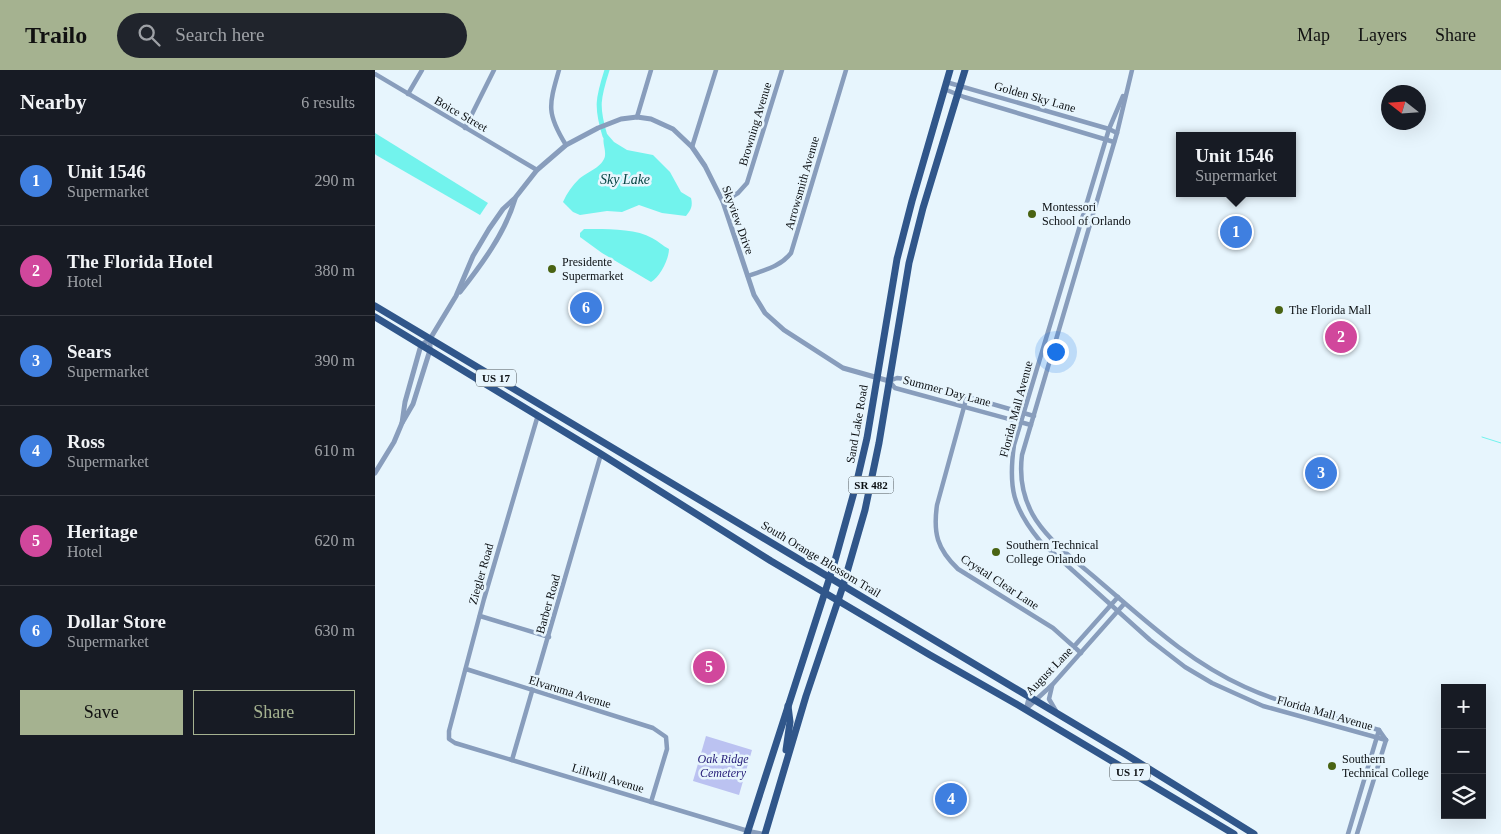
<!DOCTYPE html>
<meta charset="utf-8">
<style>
:root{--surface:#171b24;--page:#20242c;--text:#f1f3f6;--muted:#9ea1a6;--line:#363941;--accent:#a5b290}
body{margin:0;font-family:"Times New Roman",serif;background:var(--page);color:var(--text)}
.controls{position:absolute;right:15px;bottom:15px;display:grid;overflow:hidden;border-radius:0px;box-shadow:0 5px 20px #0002}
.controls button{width:45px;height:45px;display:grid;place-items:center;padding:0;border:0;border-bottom:1px solid var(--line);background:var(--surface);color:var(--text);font:25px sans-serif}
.compass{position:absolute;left:1006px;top:15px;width:45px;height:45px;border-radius:50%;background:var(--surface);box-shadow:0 5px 20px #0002;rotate:287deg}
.you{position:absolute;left:680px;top:281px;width:18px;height:18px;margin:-12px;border:4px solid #fff;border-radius:50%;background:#1a73e8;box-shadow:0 0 0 8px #1a73e833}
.badge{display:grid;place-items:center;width:32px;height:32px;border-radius:50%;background:var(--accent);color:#fff;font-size:16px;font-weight:700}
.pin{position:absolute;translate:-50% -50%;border:2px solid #fff;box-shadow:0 1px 5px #0006}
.popup{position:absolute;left:801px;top:62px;width:120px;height:65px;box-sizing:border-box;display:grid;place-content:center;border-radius:0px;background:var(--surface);filter:drop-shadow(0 1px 4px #0005);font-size:16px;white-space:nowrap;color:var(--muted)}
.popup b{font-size:19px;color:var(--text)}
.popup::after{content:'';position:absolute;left:50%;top:100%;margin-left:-10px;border:10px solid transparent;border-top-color:var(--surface)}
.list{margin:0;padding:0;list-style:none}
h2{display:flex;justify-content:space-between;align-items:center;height:65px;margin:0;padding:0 20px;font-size:21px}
h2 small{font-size:16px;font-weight:400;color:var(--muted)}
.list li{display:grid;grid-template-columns:32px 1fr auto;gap:15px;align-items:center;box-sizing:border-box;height:90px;padding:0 20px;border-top:1px solid var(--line)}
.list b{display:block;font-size:19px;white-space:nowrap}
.list p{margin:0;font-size:16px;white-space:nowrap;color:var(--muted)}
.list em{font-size:16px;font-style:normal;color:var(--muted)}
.actions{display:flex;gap:10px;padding:15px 20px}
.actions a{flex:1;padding:11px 0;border:1px solid var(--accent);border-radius:0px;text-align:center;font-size:18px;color:var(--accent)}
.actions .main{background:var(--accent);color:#111}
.icon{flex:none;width:28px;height:28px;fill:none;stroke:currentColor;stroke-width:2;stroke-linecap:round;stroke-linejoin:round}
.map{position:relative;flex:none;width:1126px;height:764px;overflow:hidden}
header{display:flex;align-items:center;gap:30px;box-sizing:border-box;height:70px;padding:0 25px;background:var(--accent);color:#111}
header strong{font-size:24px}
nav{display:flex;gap:28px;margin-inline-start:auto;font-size:18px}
.search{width:350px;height:45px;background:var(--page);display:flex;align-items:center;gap:12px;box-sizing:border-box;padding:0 18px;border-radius:28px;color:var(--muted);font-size:19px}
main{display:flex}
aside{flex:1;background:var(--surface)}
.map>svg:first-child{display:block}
</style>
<header>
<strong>Trailo</strong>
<div class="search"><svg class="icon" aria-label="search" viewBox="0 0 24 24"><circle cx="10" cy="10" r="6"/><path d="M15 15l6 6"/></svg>Search here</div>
<nav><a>Map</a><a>Layers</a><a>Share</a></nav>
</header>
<main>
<aside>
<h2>Nearby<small>6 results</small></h2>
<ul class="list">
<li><span class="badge" style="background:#3f7fe0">1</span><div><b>Unit 1546</b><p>Supermarket</p></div><em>290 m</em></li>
<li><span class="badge" style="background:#d1479c">2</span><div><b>The Florida Hotel</b><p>Hotel</p></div><em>380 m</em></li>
<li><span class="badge" style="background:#3f7fe0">3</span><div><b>Sears</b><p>Supermarket</p></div><em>390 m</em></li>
<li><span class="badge" style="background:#3f7fe0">4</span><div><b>Ross</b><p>Supermarket</p></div><em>610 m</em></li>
<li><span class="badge" style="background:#d1479c">5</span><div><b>Heritage</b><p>Hotel</p></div><em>620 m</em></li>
<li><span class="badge" style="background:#3f7fe0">6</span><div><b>Dollar Store</b><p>Supermarket</p></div><em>630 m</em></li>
</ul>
<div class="actions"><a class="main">Save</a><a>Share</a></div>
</aside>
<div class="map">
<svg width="1126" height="764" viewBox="0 0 1126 764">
<rect width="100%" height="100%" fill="#e7f5fd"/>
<!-- green -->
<polygon fill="#bbc2f1" points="331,666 377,680 364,725 318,711"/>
<!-- water -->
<g fill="#72f3ed">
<polygon points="0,63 113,133 105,145 1,85 0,84"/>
<path d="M 232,64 L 239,72 L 252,80 L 278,85 L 295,102 L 306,122 L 316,128 C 318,136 316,140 311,146 L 287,143 L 264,135 L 247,142 L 232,141 L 205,145 L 198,142 L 188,132 C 192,123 197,116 204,109 C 212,102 228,97 230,86 C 231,79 227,73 229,66 Z"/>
<path d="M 209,159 C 229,159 260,158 277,168 C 283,171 288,176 294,179 C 294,189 285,207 276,212 L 227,183 L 205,167 L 205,163 Z"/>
</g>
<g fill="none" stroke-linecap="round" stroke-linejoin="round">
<!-- stream -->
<polyline stroke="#72f3ed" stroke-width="1" points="1107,367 1126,373"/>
<!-- canal -->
<path stroke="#72f3ed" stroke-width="5" d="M 230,66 C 221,37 223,28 232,0"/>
<!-- minor -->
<g stroke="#889dbc" stroke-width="4.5">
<path d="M 184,0 C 174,35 171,43 191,75"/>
<path d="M 757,0 L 742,63 L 647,385 C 644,409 648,430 661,450 C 677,474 702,492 724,511 C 771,551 813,591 870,617 C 912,636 960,647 1004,660 L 1011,670"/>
<polyline points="0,4 162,100"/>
<polyline points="571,12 734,59 742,63"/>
<polyline points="569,19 589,27 739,72"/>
<polyline points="33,24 47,0"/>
<path d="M 748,26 L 734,59 L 639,375 C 633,418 638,438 665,471 L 775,570 L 810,597 L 837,613 L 888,636 L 1011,670"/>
<polyline points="262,47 276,0"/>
<polyline points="90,58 119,0"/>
<polyline points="317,77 341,0"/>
<polyline points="348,132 363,123 372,113 407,0"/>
<path d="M 373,206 C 389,200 405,197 416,183 L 471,0"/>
<path d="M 592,326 L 562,435 C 558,463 562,479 583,499 L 678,558 L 706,583"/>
<polyline points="163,345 109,529 74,661 74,669 80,673 373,761 388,764"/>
<polyline points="656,355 520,318 514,311 522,308 530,309 659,346"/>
<polyline points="105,546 174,567"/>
<polyline points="91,599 278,658 291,667 292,679 276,732"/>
<polyline points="677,616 674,629 681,641"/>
<polyline points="651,639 654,627 743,527"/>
<polyline points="651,639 678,614 749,534"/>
<polyline points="137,690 226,384"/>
<polyline points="973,764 1004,660"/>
<polyline points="982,764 1011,670"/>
</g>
<!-- tertiary -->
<g stroke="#889dbc" stroke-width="5">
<path d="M 85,222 C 107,194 130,163 140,129"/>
<polyline points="27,353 30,332 46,275 55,269 81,226 98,186 114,159 128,139 140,128 162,100 191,75 223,58 246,49 262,47 276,49 298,59 317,77 330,96 348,132 379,225 390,243 409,260 468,298 514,311"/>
<polyline points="0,403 19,372 27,353 38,334 55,280 55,269"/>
</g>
<!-- primary -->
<g stroke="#30568a" stroke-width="7">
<polyline points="0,236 750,684 879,764"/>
<polyline points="0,247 226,384 396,491 555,585 643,635 859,764"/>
<polyline points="411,680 415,652 413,636"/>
<polyline points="372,764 459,494 481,415 492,368 522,189 537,131 575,0"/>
<polyline points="390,764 431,626 468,516 490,440 504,373 534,193 548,138 590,0"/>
</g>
</g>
<!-- markers -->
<g fill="#496313" stroke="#e7f5fd" stroke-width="2">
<circle cx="657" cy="144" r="5"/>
<circle cx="177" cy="199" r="5"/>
<circle cx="904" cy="240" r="5"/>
<circle cx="621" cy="482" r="5"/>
<circle cx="957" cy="696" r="5"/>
</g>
<g text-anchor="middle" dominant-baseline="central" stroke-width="5" stroke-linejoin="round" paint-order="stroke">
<!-- shield labels -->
<g fill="#e7f5fd" stroke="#4d5458" stroke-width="1">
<rect x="101" y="299.5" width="40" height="17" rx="4"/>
<rect x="473.5" y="406.5" width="45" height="17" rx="4"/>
<rect x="735" y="693.5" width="40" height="17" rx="4"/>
</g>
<g font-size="11" font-weight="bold" fill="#0b0f12">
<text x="121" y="308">US 17</text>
<text x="496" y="415">SR 482</text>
<text x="755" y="702">US 17</text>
</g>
<!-- street labels -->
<g font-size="12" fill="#0b0f12" stroke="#e7f5fd">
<text transform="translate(660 27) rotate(16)">Golden Sky Lane</text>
<text transform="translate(86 44) rotate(30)">Boice Street</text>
<text transform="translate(380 54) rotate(-73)">Browning Avenue</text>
<text transform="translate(427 113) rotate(-74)">Arrowsmith Avenue</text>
<text transform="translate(363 150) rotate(70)">Skyview Drive</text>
<text transform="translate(572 321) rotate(15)">Summer Day Lane</text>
<text transform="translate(641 339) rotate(-75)">Florida Mall Avenue</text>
<text transform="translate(482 354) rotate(-80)">Sand Lake Road</text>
<text transform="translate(446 489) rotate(31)">South Orange Blossom Trail</text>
<text transform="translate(106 504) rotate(-74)">Ziegler Road</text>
<text transform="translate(625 512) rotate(33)">Crystal Clear Lane</text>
<text transform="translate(173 534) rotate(-74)">Barber Road</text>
<text transform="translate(674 601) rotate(-46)">August Lane</text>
<text transform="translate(195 622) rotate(17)">Elvaruma Avenue</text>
<text transform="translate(950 643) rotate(16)">Florida Mall Avenue</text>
<text transform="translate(233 708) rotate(17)">Lillwill Avenue</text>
</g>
<!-- poi labels -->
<g font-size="12" fill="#0b0f12" stroke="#e7f5fd" text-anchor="start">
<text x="667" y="137">Montessori<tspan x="667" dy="14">School of Orlando</tspan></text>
<text x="187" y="192">Presidente<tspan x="187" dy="14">Supermarket</tspan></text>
<text x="914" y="240">The Florida Mall</text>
<text x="631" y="475">Southern Technical<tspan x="631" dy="14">College Orlando</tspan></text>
<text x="967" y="689">Southern<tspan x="967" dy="14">Technical College</tspan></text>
</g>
<!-- park labels -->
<g font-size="12" font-style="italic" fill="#29217a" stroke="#e7f5fd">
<text x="348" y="689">Oak Ridge<tspan x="348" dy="14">Cemetery</tspan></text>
</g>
<!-- water labels -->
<g font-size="14" font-style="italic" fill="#084544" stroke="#e7f5fd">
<text x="250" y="109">Sky Lake</text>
</g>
</g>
</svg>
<div class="controls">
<button>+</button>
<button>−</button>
<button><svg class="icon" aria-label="layers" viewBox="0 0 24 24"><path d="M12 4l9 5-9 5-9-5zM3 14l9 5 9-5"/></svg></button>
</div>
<svg class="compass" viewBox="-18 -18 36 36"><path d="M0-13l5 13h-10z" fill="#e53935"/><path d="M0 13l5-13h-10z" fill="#9ea1a6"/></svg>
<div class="you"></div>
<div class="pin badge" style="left:861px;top:162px;background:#3f7fe0">1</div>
<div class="popup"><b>Unit 1546</b>Supermarket</div>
<div class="pin badge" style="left:966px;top:267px;background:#d1479c">2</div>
<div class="pin badge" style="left:946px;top:403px;background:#3f7fe0">3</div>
<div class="pin badge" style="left:576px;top:729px;background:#3f7fe0">4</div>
<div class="pin badge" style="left:334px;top:597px;background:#d1479c">5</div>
<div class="pin badge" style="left:211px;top:238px;background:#3f7fe0">6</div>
</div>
</main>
